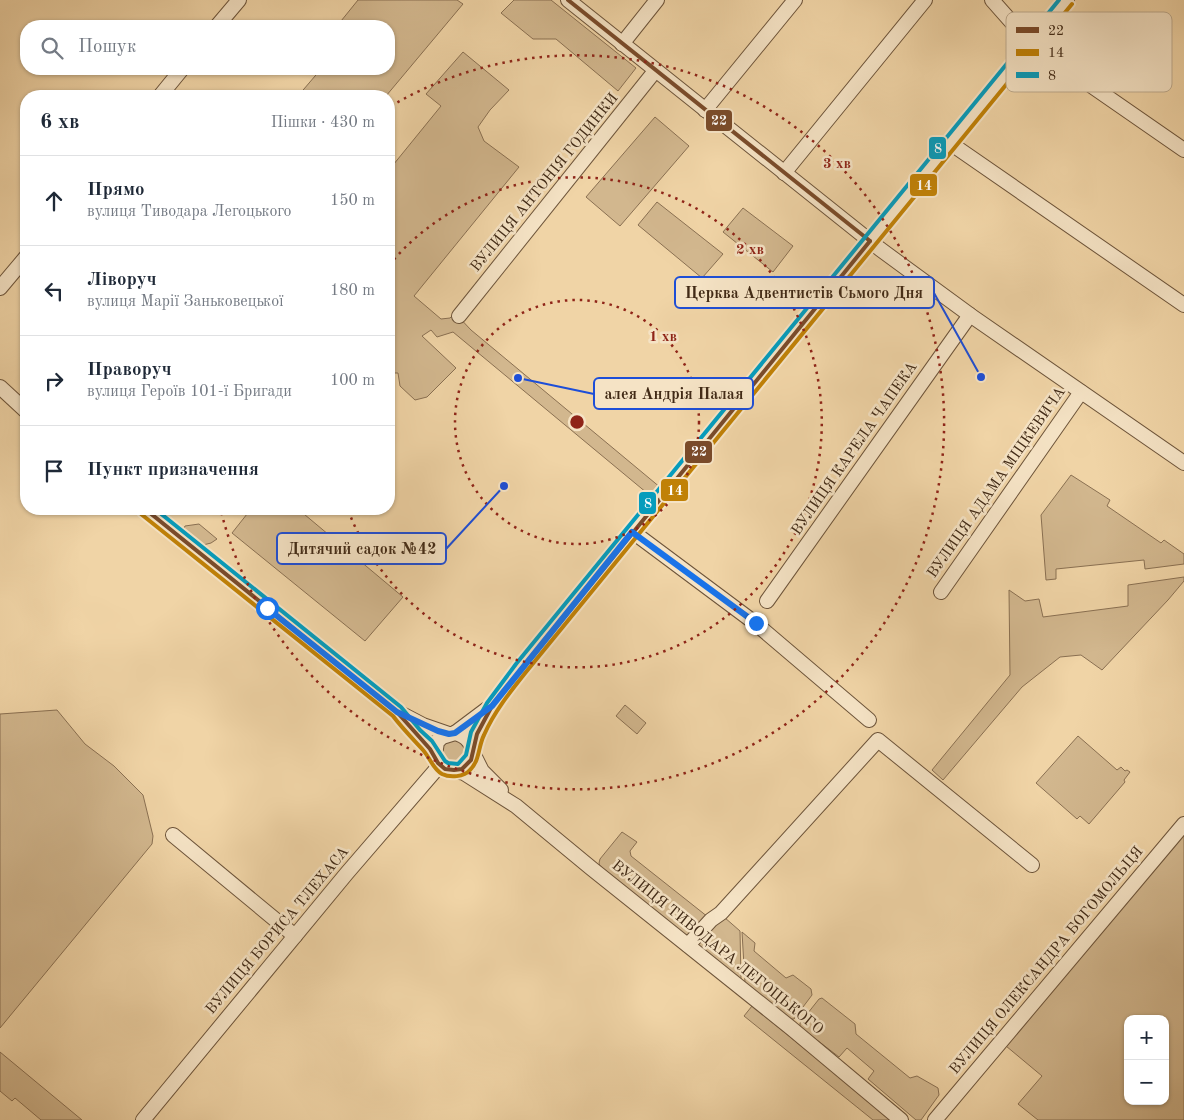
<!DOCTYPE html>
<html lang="uk">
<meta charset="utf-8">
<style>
:root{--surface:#fff;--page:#f6f6f7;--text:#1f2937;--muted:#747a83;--line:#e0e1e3}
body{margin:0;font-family:"Old Standard TT",serif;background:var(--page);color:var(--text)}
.controls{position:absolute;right:15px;bottom:15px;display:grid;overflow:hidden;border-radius:10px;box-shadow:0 1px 4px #0004}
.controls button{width:45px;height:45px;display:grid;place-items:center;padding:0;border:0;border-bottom:1px solid var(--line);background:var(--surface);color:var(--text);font:25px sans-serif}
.stop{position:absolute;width:15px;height:15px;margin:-11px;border:4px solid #1a73e8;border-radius:50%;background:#fff}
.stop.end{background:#1a73e8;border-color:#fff;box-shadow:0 1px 5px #0008}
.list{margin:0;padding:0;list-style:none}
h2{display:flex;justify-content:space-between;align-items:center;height:65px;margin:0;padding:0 20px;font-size:21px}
h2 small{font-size:16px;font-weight:400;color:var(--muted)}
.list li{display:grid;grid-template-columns:32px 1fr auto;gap:15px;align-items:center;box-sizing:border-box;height:90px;padding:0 20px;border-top:1px solid var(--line)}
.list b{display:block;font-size:19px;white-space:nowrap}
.list p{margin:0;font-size:16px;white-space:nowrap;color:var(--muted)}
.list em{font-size:16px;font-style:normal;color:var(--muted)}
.icon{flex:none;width:28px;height:28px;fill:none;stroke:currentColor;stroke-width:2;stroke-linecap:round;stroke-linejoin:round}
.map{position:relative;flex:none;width:1184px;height:1120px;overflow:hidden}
.search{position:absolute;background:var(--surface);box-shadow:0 1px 4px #0004;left:20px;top:20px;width:375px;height:55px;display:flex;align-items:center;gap:12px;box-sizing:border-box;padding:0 18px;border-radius:20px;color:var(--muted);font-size:19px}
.panel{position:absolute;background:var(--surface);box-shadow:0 1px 4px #0004;left:20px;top:90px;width:375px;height:425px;border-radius:20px}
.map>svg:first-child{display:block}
</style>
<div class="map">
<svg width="1184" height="1120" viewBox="0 0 1184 1120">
<rect width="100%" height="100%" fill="#f0d4a6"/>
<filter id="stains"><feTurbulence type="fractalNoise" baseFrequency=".004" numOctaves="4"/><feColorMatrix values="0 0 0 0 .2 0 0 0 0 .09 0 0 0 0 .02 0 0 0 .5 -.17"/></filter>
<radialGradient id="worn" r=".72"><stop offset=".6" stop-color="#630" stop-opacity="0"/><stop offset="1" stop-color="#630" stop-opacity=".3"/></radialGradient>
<!-- green -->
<g fill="#d2b78e" stroke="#8a7052" fill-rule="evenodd">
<polygon points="358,0 457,0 463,4 386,96 298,96 321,69 389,69 389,26 337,26"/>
<polygon points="514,0 551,0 636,68 618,91 556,39 533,39 501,13"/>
<polygon points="463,52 509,90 490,110 478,127 484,141 519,167 414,296 441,319 450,318 455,313 471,330 661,488 653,498 453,332 437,337 431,330 422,336 456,368 427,397 415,400 400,386 398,373 389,373 389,170 441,106 426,94"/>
<polygon points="655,117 689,146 620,226 586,197"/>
<polygon points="657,202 723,254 702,278 638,225"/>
<polygon points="743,208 793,246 773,272 723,232"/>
<polygon points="1071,475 1110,500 1107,506 1161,543 1164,540 1184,554 1184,564 1145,569 1144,560 1056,569 1056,579 1046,580 1041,515"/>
<polygon points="251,509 298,509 403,597 365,641 232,533"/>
<polygon points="199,524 217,539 211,543 203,545 183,530 185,526"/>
<polygon points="1184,577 1184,581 1168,600 1102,670 1081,655 1060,657 1022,687 943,780 932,770 1010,675 1009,590 1025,601 1039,599 1043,617 1128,606 1128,585"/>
<polygon points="625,705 646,723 637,734 616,716"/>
<polygon points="57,710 85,744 114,766 143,795 153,836 152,844 0,1028 0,714"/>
<polygon points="1078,736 1117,770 1121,767 1125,771 1127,770 1130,772 1124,780 1125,782 1089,824 1080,816 1077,819 1036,783"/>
<polygon points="451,738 464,743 467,756 458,765 446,762 441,756 444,743"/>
<path d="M 1184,831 L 1184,1120 L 1038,1120 L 1018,1104 L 1042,1076 L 1006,1046 ZM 1128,1019 L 1165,1019 L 1165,1101 L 1128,1101 Z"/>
<polygon points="622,832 637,842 630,851 631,856 708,917 691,934 685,935 600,866 599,863 600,859"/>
<polygon points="721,917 724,917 740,931 741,979 698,945"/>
<polygon points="742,932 755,943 754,951 786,978 793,975 811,989 812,995 794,1019 790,1019 745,983"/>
<polygon points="822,998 855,1024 856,1034 910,1078 917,1076 938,1088 939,1095 921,1120 916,1120 868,1079 874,1071 847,1048 839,1057 800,1027 800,1023 819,999"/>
<polygon points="752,1006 890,1118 888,1120 873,1120 744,1016"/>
<polygon points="0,1052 82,1120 41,1120 15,1098 12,1101 0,1091"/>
</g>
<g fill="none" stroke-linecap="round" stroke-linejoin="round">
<!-- minor casing -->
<g stroke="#6d543a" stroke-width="16">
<g id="minor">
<polyline points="568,0 880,249 970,315 1184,463"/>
<polyline points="992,0 1031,44 1184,150"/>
<polyline points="217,26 239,0"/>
<polyline points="622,44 657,0"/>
<polyline points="160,96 182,69"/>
<polyline points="705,110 795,0"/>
<polyline points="950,143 1184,305"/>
<polyline points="784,173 925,0"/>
<polyline points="0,288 26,257"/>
<polyline points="459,316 655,71"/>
<polyline points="0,387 26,411"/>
<polyline points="145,509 397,712 435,755"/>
<polyline points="633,532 755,623 869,720"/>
<polyline points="941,592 1081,392"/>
<polyline points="767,601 970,315"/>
<polyline points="400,713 423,725 449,734"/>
<polyline points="455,733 487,709"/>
<polyline points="473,748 477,734 488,716 492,706 521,668 1067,0"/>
<polyline points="473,753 482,771 501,790"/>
<path d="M 454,771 C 479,768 479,739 455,733 L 442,737 L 437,742 L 435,755 L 440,765 L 446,769 L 464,773 L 516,806 L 591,868 L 791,1028 L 901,1120"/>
<polyline points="173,835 295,936"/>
<polyline points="688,945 711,920 721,913 878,740 1032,865"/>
<polyline points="143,1120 347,873 440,765"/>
<polyline points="935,1120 1184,824"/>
</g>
</g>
<!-- minor -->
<use href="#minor" stroke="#f5e3c5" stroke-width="14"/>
<!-- bus-1 casing -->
<g stroke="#f5e3c5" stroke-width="8">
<g id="bus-1">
<polyline points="568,0 870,241"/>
<polyline points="145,509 397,712 430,749 438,763 445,769 454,770 462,769 471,760 477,734 492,706 870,241"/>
</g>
</g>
<!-- bus-2 casing -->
<g stroke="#f5e3c5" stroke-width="8">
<path id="bus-2" d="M 141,514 L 393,716 C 402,728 413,739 423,750 C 430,758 433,769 442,774 C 450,778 464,777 470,770 C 480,760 478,747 484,735 C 494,712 510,692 526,672 L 1072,4"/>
</g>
<!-- bus-3 casing -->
<g stroke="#f5e3c5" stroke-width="8">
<polyline id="bus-3" points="155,509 401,707 420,730 432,741 445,761 448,763 458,764 466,755 471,732 487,703 516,664 1059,0"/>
</g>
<!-- bus-1 -->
<use href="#bus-1" stroke="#7a4b2a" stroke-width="4"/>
<!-- bus-2 -->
<use href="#bus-2" stroke="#c08107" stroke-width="4"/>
<!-- bus-3 -->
<use href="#bus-3" stroke="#069cbc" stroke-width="4"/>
</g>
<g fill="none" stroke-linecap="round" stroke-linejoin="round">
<!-- route -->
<polyline stroke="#1a73e8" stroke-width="6" points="267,608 397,712 438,731 449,734 455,733 492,706 632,532 756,623"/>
</g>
<!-- distance rings -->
<g fill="none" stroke="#8f2418" stroke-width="2.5" stroke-dasharray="2.5 5">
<circle cx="577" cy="422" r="122"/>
<path d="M389 265A245 245 0 1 1 348 510"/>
<path d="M391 106A367 367 0 1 1 221 511"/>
</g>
<g text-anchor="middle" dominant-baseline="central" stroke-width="5" stroke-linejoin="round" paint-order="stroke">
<!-- street labels -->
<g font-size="15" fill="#412a16" stroke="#f5e3c5">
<text transform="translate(545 183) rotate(-51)">ВУЛИЦЯ АНТОНІЯ ГОДИНКИ</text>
<text transform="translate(855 449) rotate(-55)">ВУЛИЦЯ КАРЕЛА ЧАПЕКА</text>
<text transform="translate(997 483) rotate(-55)">ВУЛИЦЯ АДАМА МІЦКЕВИЧА</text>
<text transform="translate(278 931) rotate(-50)">ВУЛИЦЯ БОРИСА ТЛЕХАСА</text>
<text transform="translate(717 948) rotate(39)">ВУЛИЦЯ ТИВОДАРА ЛЕГОЦЬКОГО</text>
<text transform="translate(1047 961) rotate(-50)">ВУЛИЦЯ ОЛЕКСАНДРА БОГОМОЛЬЦЯ</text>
</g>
</g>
<!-- legend -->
<rect x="1006" y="12" width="166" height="80" rx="8" fill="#f5e3c5" stroke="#bfac90" stroke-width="1"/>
<rect x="1016" y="27" width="23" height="6" fill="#7a4b2a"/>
<rect x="1016" y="49" width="23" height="7" fill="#c08107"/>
<rect x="1016" y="72" width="23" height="6" fill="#069cbc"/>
<g font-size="14" fill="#412a16">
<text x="1048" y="35">22</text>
<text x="1048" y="57">14</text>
<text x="1048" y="80">8</text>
</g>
<circle cx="577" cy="422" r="8" fill="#8f2418" stroke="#f5e3c5" stroke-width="2.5"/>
<g font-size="15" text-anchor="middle" font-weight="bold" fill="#8f2418" stroke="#f5e3c5" stroke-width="5" stroke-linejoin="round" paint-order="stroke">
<text x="837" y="168">3 хв</text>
<text x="750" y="254">2 хв</text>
<text x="663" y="341">1 хв</text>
</g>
<!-- callouts -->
<path fill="none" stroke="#1d4ed8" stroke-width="2" d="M981 377L934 293M518 378L594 394M504 486L446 549"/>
<g fill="#1d4ed8" stroke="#f5e3c5" stroke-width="2">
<circle cx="981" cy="377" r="5"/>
<circle cx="518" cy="378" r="5"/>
<circle cx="504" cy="486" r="5"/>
</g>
<g fill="#f5e3c5" stroke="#1d4ed8" stroke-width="2">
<rect x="675" y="277" width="259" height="31" rx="5"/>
<rect x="594" y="378" width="159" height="31" rx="5"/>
<rect x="277" y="533" width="169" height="31" rx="5"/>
</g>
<g font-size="16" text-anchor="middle" font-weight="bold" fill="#412a16">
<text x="804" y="298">Церква Адвентистів Сьмого Дня</text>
<text x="674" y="399">алея Андрія Палая</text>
<text x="362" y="554">Дитячий садок №42</text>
</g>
<g stroke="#f5e3c5" stroke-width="2">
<rect x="705" y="109" width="28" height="23" rx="5" fill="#7a4b2a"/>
<rect x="928" y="136" width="19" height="24" rx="5" fill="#069cbc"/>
<rect x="909" y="173" width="29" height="24" rx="5" fill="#c08107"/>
<rect x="684" y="440" width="29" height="24" rx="5" fill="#7a4b2a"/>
<rect x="660" y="478" width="29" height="24" rx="5" fill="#c08107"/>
<rect x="638" y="491" width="19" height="24" rx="5" fill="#069cbc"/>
</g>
<g font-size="14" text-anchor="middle" font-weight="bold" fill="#fff">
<text x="719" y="125">22</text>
<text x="938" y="153">8</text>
<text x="924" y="190">14</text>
<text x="699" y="456">22</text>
<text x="675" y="495">14</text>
<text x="648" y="508">8</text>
</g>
<rect width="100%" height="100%" filter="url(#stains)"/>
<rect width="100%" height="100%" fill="url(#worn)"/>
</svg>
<div class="controls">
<button>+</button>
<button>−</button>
</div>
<div class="stop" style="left:267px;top:608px"></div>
<div class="stop end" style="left:756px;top:623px"></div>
<div class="search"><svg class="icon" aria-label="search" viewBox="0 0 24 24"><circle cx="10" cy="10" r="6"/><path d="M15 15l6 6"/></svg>Пошук</div>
<section class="panel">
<h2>6 хв<small>Пішки · 430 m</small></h2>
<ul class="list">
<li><svg class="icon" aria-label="ahead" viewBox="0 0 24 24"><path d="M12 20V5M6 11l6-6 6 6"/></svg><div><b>Прямо</b><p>вулиця Тиводара Легоцького</p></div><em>150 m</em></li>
<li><svg class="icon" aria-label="left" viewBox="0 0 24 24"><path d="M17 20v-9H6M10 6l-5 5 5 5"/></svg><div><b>Ліворуч</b><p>вулиця Марії Заньковецької</p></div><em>180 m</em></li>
<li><svg class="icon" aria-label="right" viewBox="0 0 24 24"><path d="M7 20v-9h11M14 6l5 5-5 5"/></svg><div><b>Праворуч</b><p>вулиця Героїв 101-ї Бригади</p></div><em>100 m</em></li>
<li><svg class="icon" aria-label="arrive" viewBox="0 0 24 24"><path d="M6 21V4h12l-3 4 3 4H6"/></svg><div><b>Пункт призначення</b></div></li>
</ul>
</section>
</div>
